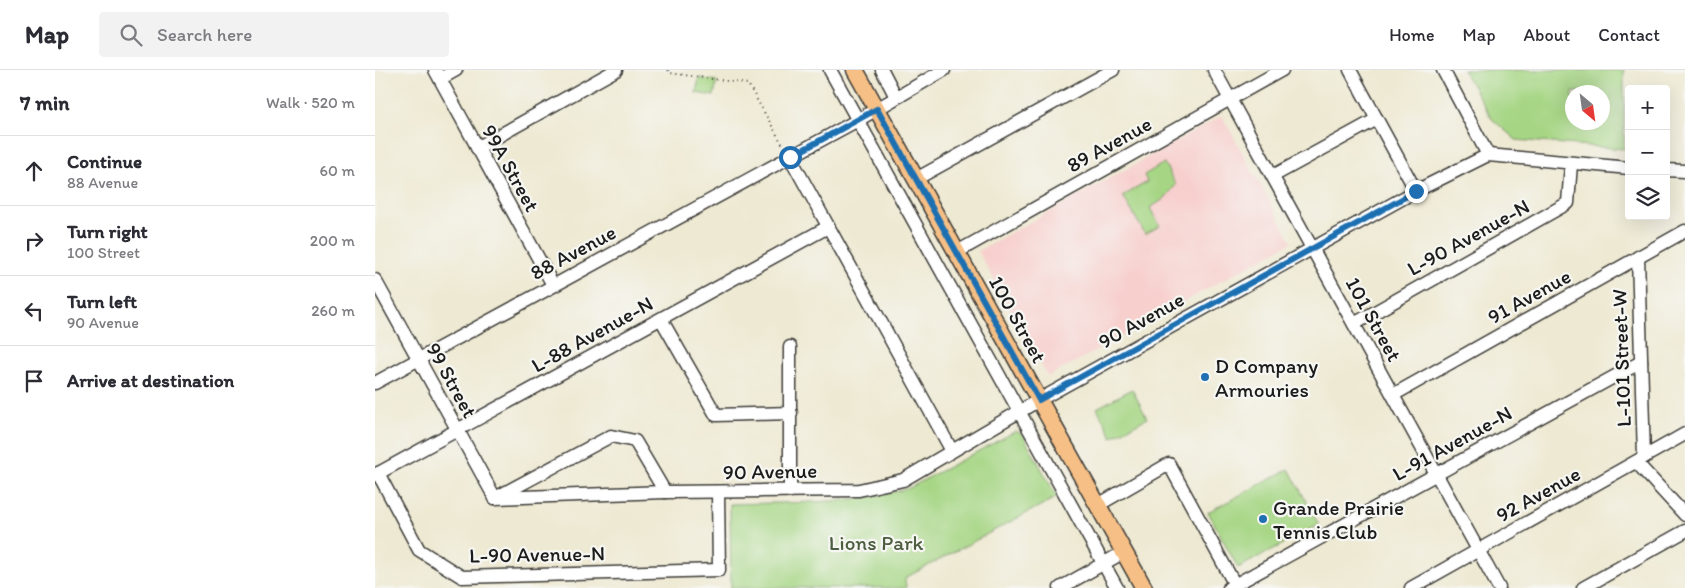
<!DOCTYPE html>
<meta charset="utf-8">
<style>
:root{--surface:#fff;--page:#f2f2f3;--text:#2b2b33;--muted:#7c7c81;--line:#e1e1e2}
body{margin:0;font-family:Itim,sans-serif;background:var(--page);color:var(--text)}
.controls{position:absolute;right:15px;top:15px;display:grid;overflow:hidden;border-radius:5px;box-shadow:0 5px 20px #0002}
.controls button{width:45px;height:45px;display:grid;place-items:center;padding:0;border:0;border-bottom:1px solid var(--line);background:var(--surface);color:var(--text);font:25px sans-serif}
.compass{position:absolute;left:1190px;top:15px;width:45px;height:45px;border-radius:50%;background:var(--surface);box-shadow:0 5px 20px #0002;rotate:151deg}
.stop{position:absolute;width:15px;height:15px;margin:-11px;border:4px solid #1f6fb2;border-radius:50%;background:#fff}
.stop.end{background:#1f6fb2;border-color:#fff;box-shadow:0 1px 5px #0008}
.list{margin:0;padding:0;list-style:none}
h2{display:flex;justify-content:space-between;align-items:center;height:65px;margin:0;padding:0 20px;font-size:21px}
h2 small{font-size:16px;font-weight:400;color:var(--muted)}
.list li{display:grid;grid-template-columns:32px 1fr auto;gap:15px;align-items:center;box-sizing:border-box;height:70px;padding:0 20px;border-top:1px solid var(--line)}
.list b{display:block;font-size:19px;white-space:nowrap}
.list p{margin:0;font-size:16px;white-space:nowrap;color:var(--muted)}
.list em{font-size:16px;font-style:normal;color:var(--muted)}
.icon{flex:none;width:28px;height:28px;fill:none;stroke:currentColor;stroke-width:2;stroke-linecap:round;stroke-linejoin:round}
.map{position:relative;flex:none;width:1310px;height:518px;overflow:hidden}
header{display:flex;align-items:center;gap:30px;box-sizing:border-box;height:70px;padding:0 25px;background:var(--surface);border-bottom:1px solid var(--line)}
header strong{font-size:24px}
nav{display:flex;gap:28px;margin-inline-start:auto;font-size:18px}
.search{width:350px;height:45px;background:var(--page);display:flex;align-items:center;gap:12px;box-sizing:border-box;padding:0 18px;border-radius:5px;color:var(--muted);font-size:19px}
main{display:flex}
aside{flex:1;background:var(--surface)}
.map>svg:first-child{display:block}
</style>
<header>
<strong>Map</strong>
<div class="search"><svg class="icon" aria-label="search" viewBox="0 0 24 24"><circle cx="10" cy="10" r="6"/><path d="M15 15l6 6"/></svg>Search here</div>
<nav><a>Home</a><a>Map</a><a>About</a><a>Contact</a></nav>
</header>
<main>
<aside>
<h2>7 min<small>Walk · 520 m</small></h2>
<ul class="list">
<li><svg class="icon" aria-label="ahead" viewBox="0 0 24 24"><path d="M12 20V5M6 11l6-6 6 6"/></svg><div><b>Continue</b><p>88 Avenue</p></div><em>60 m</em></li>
<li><svg class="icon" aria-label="right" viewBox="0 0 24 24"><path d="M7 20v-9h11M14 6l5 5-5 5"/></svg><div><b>Turn right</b><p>100 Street</p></div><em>200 m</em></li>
<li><svg class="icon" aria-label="left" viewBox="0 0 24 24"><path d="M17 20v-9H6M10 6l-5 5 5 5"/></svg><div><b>Turn left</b><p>90 Avenue</p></div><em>260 m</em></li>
<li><svg class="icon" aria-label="arrive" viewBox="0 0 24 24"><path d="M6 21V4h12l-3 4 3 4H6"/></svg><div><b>Arrive at destination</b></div></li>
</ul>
</aside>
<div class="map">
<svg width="1310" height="518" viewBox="0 0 1310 518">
<rect width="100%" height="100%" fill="#f6f6f2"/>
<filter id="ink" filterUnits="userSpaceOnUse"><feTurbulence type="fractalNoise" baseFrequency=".02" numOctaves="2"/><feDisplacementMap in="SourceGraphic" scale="10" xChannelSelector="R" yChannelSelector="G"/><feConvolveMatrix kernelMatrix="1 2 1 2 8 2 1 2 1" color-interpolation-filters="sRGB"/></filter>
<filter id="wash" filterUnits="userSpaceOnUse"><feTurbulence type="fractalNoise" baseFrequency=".0096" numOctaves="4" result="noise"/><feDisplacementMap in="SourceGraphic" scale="20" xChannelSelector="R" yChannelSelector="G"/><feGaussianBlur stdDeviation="1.12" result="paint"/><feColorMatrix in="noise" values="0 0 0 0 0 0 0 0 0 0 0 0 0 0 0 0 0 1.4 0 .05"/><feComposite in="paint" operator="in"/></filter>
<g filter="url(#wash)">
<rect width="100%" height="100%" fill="#eee9d2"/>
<!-- built -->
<polygon fill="#f7d0ce" points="847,46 917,172 673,307 603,181"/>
<!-- green -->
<g fill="#a6d684" stroke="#617950" fill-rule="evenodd">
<path d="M 1088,0 L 1249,0 L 1249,79 L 1141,70 L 1117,49 ZM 1198,22 L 1228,22 L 1228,52 L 1198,52 Z"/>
<polygon points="324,8 342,11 339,26 321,23"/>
<polygon points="789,93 801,115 789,129 775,138 785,156 770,164 748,126 772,112 769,105"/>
<polygon points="757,319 772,348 737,367 722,338"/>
<path d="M 641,361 L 648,365 L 682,427 L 530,508 L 531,518 L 356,518 L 355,434 C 415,432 476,435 534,418 Z"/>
<polygon points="914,399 944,455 863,498 833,442"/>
</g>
</g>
<g filter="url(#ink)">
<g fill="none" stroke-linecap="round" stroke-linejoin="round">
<!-- minor casing -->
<g stroke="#3c3b37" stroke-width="15">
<g id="minor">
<polyline points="60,0 178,215"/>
<polyline points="455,0 742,518"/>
<polyline points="507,0 521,27"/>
<polyline points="839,0 1124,518"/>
<polyline points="975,0 1041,121"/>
<polyline points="1068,0 1113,85"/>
<polyline points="65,9 81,0"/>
<polyline points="102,78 241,0"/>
<polyline points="415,87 577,381"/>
<polyline points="1291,100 1310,101"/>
<polyline points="898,106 1002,49"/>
<polyline points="541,109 738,0"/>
<polyline points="582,182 907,0"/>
<polyline points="1263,187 1269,387"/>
<polyline points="0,210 120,428"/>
<polyline points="286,249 341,345 416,343"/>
<polyline points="979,254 1193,133 1196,94"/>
<polyline points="0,313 483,50 569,0"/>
<polyline points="1018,325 1310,161"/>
<polyline points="1261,392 1310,445"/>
<polyline points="3,403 44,480 87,507 344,500 343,422"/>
<polyline points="0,405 453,157"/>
<polyline points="415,421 415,277"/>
<polyline points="122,427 236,366 260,371 290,422"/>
<polyline points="120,428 290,422 484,420 528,410 664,330 1041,121 1113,85 1254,98"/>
<polyline points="723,435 794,394 860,515"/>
<polyline points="685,518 749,482"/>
<polyline points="854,518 1266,292"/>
<polyline points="1036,518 1310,364"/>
<polyline points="1208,518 1310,461"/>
</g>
</g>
<!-- major casing -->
<g stroke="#3c3b37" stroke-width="19">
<polyline id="major" points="480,0 769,518"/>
</g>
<!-- path -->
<polyline stroke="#3c3b37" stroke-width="2" stroke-dasharray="1 4" stroke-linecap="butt" points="293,0 295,3 373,14 409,77"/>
<!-- minor -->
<use href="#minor" stroke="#fff" stroke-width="12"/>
<!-- major -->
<use href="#major" stroke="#f5bf86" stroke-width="16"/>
</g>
</g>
<g fill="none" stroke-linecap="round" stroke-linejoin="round" filter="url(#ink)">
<!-- route -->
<polyline stroke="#1f6fb2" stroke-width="6" points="415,87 502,39 664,330 1041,121"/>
</g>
<!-- markers -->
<g fill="#1f6fb2" stroke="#f6f6f2" stroke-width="2">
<circle cx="830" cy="307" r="5"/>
<circle cx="888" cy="449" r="5"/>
</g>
<g text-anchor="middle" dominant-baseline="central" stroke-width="4.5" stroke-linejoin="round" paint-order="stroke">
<!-- street labels -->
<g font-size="21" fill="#1c1c1c" stroke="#f6f6f2">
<text transform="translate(734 74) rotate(-29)">89 Avenue</text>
<text transform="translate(136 98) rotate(61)">99A Street</text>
<text transform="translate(1093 167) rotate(-29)">L-90 Avenue-N</text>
<text transform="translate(198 182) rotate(-28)">88 Avenue</text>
<text transform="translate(1154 226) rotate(-29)">91 Avenue</text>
<text transform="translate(643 249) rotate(61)">100 Street</text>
<text transform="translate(999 249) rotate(61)">101 Street</text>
<text transform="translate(766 250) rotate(-29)">90 Avenue</text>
<text transform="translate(217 264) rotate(-29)">L-88 Avenue-N</text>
<text transform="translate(1246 288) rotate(-92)">L-101 Street-W</text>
<text transform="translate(77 310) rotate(61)">99 Street</text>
<text transform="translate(1077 373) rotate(-29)">L-91 Avenue-N</text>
<text transform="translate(395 401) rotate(-1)">90 Avenue</text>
<text transform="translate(1163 424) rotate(-29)">92 Avenue</text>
<text transform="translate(162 484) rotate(-1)">L-90 Avenue-N</text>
</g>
<!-- poi labels -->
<g font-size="21" fill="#1c1c1c" stroke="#f6f6f2" text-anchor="start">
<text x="840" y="295">D Company<tspan x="840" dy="24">Armouries</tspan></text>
<text x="898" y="437">Grande Prairie<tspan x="898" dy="24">Tennis Club</tspan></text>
</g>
<!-- park labels -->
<g font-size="21" fill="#4c5d40" stroke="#f6f6f2">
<text x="501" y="472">Lions Park</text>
</g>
</g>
</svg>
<div class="controls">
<button>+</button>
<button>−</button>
<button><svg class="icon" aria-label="layers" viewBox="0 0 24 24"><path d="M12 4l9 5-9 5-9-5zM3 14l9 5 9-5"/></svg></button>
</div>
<svg class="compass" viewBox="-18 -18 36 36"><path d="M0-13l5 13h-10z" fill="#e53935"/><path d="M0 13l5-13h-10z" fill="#7c7c81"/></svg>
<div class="stop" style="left:415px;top:87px"></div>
<div class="stop end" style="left:1041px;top:121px"></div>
</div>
</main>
